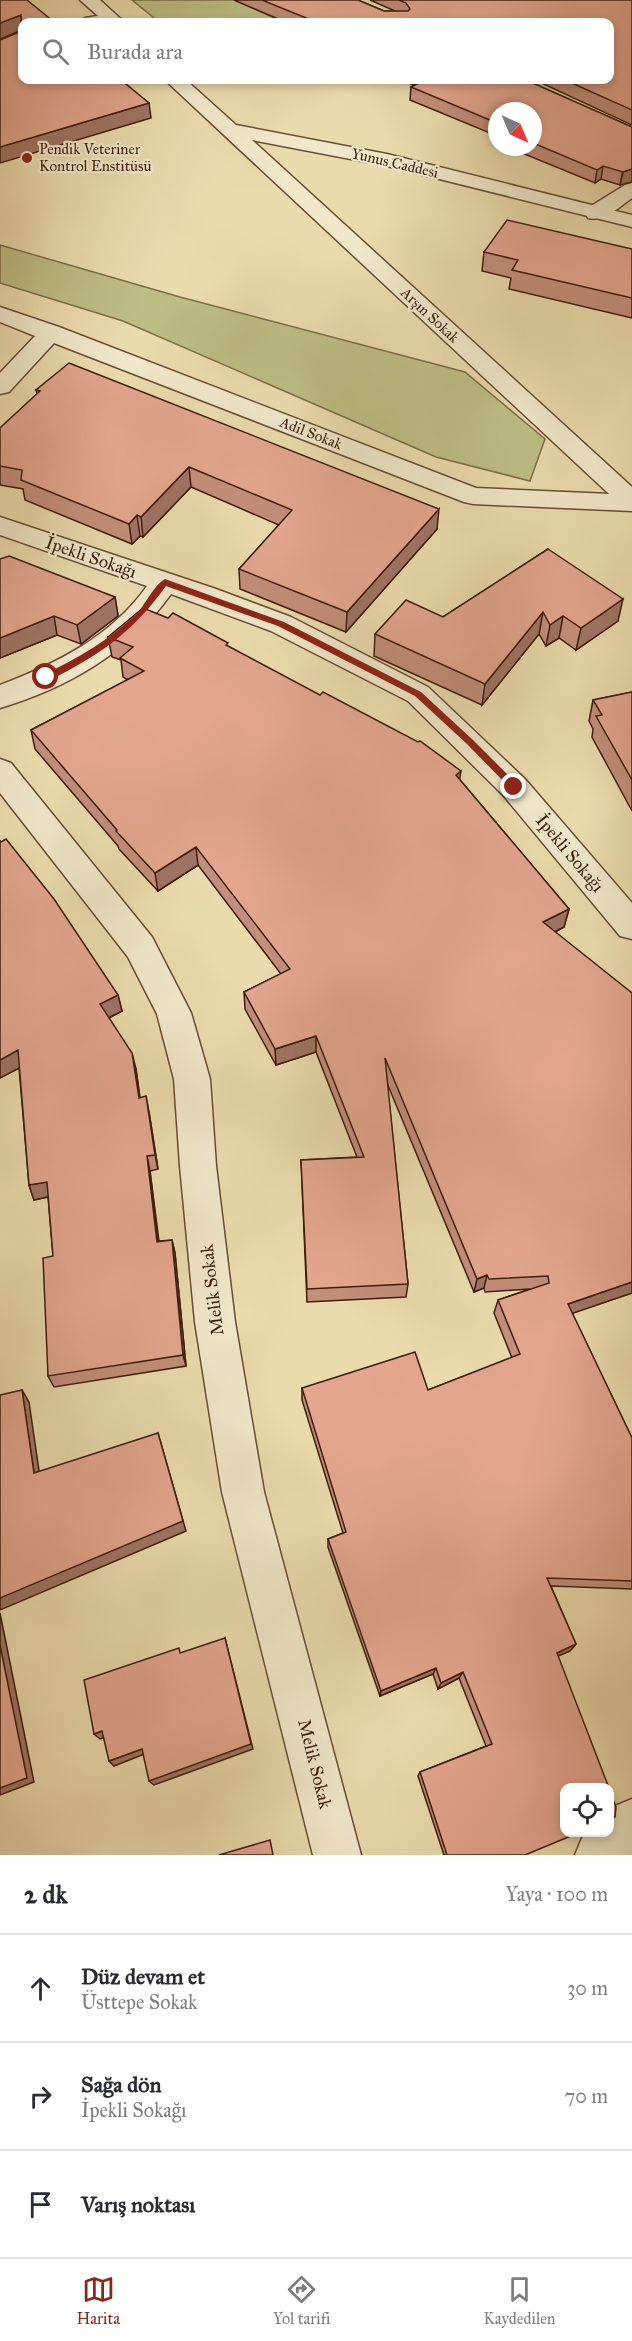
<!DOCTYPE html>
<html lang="tr">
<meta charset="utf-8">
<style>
:root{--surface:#fff;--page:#f7f7f7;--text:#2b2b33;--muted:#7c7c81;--line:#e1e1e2;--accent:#8f2418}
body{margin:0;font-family:"IM FELL Great Primer",serif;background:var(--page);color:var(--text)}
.controls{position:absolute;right:18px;bottom:18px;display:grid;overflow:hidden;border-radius:12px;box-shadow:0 3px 9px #0003}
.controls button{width:54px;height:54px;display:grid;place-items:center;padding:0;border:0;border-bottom:2px solid var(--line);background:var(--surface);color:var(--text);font:30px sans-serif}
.compass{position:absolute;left:488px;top:102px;width:54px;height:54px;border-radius:50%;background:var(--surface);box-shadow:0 3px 9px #0003;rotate:136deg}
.stop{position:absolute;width:18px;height:18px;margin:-14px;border:4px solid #8f2418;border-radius:50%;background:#fff}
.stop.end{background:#8f2418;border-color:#fff;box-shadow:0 2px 6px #0008}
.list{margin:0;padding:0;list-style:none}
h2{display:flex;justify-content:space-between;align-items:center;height:78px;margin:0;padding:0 24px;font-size:26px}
h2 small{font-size:20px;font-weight:400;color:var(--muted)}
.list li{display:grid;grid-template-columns:39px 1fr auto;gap:18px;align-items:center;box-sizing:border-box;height:108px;padding:0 24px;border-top:2px solid var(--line)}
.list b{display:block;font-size:22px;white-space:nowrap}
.list p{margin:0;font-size:20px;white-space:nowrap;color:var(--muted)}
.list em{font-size:20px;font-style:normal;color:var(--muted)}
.icon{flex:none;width:33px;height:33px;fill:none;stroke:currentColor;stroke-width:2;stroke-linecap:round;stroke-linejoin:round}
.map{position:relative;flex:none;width:632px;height:1855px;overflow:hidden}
.search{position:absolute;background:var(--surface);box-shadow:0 3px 9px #0003;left:18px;right:18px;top:18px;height:66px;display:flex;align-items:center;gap:15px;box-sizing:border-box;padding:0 21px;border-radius:12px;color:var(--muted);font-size:22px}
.sheet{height:402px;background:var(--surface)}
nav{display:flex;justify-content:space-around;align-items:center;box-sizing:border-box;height:84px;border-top:2px solid var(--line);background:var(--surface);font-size:16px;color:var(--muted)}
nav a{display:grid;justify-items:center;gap:3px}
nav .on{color:var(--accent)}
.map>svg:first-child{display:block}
</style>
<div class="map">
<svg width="632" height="1855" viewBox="0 0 632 1855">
<rect width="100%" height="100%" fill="#eadbad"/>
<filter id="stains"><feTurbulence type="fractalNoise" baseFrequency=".00333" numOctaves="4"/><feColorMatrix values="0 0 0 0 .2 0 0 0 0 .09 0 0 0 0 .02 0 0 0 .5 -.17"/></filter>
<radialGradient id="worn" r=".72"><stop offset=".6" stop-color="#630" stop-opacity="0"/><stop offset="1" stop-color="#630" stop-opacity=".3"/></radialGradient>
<!-- green -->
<g fill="#bdbe85" stroke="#7c6d48" stroke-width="1.5">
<polygon points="132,0 234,0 284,22 159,22"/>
<polygon points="0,245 180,297 465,372 545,439 530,481 436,457 123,321 0,283"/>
</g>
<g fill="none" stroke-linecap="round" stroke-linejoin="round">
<!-- minor casing -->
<g stroke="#684c34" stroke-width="3">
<g id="minor">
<polygon points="110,14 116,15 119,19 117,22 82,22 85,18"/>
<path d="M 632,183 L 632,198 C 619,207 605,222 588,218 L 585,213 L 588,208 L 625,185 Z"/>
<polygon points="0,307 59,327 476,488 632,495 632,511 473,504 464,502 54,343 9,392 0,394 0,373 35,336 0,322"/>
<path d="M 0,517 L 216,589 L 291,617 L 428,687 L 525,779 L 632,903 L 632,939 L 620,936 L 503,795 L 408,701 L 271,631 L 171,594 C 130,652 67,688 0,708 L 0,685 C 56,664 112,636 147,586 L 0,535 Z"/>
<polygon points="0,759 11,763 152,937 191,1013 210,1079 216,1166 235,1322 264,1492 361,1855 313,1855 222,1492 195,1322 180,1166 174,1079 157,1014 128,957 0,793"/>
</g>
</g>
<!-- tertiary casing -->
<g stroke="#684c34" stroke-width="3">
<g id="tertiary">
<polygon points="80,0 100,0 124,22 105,22"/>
<polygon points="165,80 186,80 236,125 387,154 632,215 632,227 387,166 252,140 632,487 632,509 623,507"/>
<polygon points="632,1799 632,1855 575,1855 582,1838 588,1832 610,1832 610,1812 615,1806"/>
</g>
</g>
<!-- minor -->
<use href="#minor" fill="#f1e8ca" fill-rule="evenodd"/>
<!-- tertiary -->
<use href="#tertiary" fill="#f1e8ca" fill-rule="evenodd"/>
</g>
<!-- wall -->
<g fill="#c38e7a" stroke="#3c1c0b" stroke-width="1.5">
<polygon points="234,0 358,0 384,11 395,11 370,0 632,0 632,125 535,80 609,80 609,22 285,22"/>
<polygon points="400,80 526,80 632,127 620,185 601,179 595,183 522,153 523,147 522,147 533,147 533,111 497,111 497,136 410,100 411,87 414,85"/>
<polygon points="632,249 632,318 509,289 511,278 482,271 484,252"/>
<polygon points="36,390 437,529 346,632 240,589 239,569 279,525 191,487 143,537 140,536 132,544 25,500 23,489 0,485 0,428 37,394"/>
<polygon points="548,549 618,621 576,650 559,638 546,646 539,634 482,705 374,656 375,634 443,617"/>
<polygon points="0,559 115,597 118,616 81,644 57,635 0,658"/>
<polygon points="108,637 229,647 460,780 569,909 564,927 555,932 632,1293 572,1313 632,1438 632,1589 551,1586 576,1644 570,1651 558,1656 525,1855 444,1855 418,1776 420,1772 486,1746 459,1678 438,1689 433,1674 380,1696 328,1547 328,1539 343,1533 302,1400 302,1388 428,1390 512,1358 494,1313 498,1300 530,1289 485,1292 484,1288 474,1292 387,1083 408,1284 406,1297 307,1302 301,1160 357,1157 316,1052 276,1065 245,1009 244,992 281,974 198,865 158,891 119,849 118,846 35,749 31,730 128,680 123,677 121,660 112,657"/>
<polygon points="632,692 632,811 592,737 593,729 589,721 593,700"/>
<polygon points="0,841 118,995 122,1011 109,1018 136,1069 140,1098 149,1112 158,1169 150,1171 159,1241 172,1240 175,1253 186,1366 54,1387 48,1376 53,1256 48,1197 34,1200 29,1185 19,1068 0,1078"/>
</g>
<!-- shaded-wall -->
<g fill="#9f7463" stroke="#3c1c0b" stroke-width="1.5">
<polygon points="21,15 22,30 0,39 0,23"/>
<polygon points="149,103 151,118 0,163 0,147"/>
<polygon points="603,166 601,179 595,183 597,170"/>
<polygon points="632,169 632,182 620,185 623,172"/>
<polygon points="189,467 191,487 143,537 141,517"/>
<polygon points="439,509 437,529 346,632 347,612"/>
<polygon points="137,515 140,536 132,544 129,524"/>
<polygon points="115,597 118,616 81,644 77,625"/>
<polygon points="623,599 618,621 576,650 581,628"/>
<polygon points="543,612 539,634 482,705 485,684"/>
<polygon points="54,616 57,635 0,658 0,638"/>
<polygon points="563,616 559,638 546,646 550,625"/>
<polygon points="461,771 458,790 456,775"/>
<polygon points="196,847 198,865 158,891 155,873"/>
<polygon points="569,909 564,927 539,940 543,922"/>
<polygon points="118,995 122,1011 104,1020 100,1004"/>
<polygon points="316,1036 316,1052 276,1065 275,1049"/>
<polygon points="18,1050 23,1066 0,1078 0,1060"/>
<polygon points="132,1053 136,1069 142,1113 139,1098"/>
<polygon points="146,1096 149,1112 158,1169 155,1155"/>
<polygon points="147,1156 150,1171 160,1255 157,1242"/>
<polygon points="47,1182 52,1196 34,1200 29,1185"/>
<polygon points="172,1240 175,1253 186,1366 183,1355"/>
<polygon points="487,1275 484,1288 474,1292 477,1279"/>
<polygon points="632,1282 632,1293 562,1317 568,1304"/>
<polygon points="22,1390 29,1402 41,1484 34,1473"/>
<polygon points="158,1433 186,1531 0,1610 0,1598"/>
<polygon points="0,1613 34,1782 0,1795"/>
<polygon points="225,1638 253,1749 154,1785 149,1781"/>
<polygon points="576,1644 570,1651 551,1659 557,1653"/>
<polygon points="436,1668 433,1674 380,1696 381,1691"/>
<polygon points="463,1672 459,1678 438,1689 441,1683"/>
<polygon points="102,1731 108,1736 100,1739 94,1734"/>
<polygon points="142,1749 147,1753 114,1766 109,1761"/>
</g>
<!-- building -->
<g fill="#e3a58e" stroke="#3c1c0b" stroke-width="1.5">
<polygon points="0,0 27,0 54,22 22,22 22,80 121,80 149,103 0,147 0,40 22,31 21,15 0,23"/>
<polygon points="262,0 358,0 384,11 408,11 410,9 406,3 399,0 632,0 632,110 565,80 609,80 609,22 316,22"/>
<polygon points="425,80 526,80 632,127 632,169 623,172 603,166 597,170 533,143 533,111 497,111 497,123 411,87"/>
<polygon points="507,220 632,249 632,298 512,270 518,260 484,252"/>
<polygon points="69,363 439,509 347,612 239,569 292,510 189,467 141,517 137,515 129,524 21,480 22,470 0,466 0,428 40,391 36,390"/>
<polygon points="548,549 623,599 581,628 563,616 550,625 543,612 485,684 375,634 406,600 443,617"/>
<polygon points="9,556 115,597 77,625 54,616 0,638 0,559"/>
<polygon points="143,608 168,618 173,613 228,643 226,645 320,695 323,692 418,742 420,741 461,771 456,775 569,909 543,922 632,993 632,1282 568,1304 632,1438 632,1581 547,1578 576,1644 557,1653 609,1788 564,1788 564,1833 578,1833 525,1855 447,1855 420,1772 492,1744 463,1672 441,1683 436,1668 381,1691 328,1539 346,1532 302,1388 415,1352 428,1390 520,1354 498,1300 549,1283 548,1276 489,1279 487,1275 477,1279 385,1058 408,1284 307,1289 301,1160 364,1157 316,1036 275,1049 244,992 290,969 196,847 155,873 116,831 117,830 31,730 144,671 120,658 133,647 108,637"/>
<polygon points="632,692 632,780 596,716 602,715 593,700"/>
<polygon points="6,839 54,899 118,995 100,1004 132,1053 139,1098 146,1096 155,1155 147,1156 157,1242 172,1240 183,1355 48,1376 43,1258 53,1256 47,1182 29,1185 18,1050 0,1060 0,841 1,842"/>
<polygon points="22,1390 34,1473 158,1433 183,1521 0,1598 0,1395"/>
<polygon points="225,1638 251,1744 149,1781 142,1749 109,1761 102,1731 94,1734 84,1680 179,1648 180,1653"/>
<polygon points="0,1645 27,1778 0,1788"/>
<polygon points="609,1789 616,1807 615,1817 609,1819"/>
<polygon points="270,1840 273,1855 219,1855"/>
</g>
<!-- route -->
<path fill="#8f2418" d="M 165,579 L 284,622 L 421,692 L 473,740 L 517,784 L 517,789 L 511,789 L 467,744 L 415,696 L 278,626 L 166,586 C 132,633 101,654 50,680 L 43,680 L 43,675 C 78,658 110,640 138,612 C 147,602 153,586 165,579 Z"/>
<!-- markers -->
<circle fill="#8f2418" stroke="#f1e8ca" stroke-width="2" cx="27" cy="158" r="6"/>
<g text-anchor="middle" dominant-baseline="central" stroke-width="4.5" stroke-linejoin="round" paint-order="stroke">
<!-- far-poi labels -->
<g font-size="15" fill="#3c1c0b" stroke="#f1e8ca" text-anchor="start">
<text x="39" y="149">Pendik Veteriner<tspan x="39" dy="17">Kontrol Enstitüsü</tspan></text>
</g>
<!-- far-street labels -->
<g font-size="15" fill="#3c1c0b" stroke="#f1e8ca">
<text transform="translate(395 163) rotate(13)">Yunus Caddesi</text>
<text transform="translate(430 315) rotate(43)">Arşın Sokak</text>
<text transform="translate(311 433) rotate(21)">Adil Sokak</text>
</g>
<!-- street labels -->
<g font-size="18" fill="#3c1c0b" stroke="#f1e8ca">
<text transform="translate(91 557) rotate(19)">İpekli Sokağı</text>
<text transform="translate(570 853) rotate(50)">İpekli Sokağı</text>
<text transform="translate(212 1290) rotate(-97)">Melik Sokak</text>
<text transform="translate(315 1764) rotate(76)">Melik Sokak</text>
</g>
</g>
<rect width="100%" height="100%" filter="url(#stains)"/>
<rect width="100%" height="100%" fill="url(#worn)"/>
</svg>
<div class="controls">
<button><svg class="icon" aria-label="locate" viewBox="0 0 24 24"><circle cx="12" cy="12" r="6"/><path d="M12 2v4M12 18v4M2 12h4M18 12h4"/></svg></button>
</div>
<svg class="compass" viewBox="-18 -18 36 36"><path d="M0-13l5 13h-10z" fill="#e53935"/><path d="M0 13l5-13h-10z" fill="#7c7c81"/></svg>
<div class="stop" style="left:46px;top:677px"></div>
<div class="stop end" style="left:514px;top:787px"></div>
<div class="search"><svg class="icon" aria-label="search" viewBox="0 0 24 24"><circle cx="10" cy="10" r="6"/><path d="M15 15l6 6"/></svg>Burada ara</div>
</div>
<section class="sheet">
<h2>2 dk<small>Yaya · 100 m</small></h2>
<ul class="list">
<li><svg class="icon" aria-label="ahead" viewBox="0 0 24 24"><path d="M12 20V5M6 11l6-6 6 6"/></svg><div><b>Düz devam et</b><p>Üsttepe Sokak</p></div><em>30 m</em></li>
<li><svg class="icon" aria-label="right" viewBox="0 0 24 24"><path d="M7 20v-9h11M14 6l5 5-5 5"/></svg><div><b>Sağa dön</b><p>İpekli Sokağı</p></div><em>70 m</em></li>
<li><svg class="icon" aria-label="arrive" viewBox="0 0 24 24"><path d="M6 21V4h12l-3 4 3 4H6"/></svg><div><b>Varış noktası</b></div></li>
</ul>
</section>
<nav>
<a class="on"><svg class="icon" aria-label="map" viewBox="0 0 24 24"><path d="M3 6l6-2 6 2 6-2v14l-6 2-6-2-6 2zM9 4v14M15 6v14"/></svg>Harita</a>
<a><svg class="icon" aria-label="directions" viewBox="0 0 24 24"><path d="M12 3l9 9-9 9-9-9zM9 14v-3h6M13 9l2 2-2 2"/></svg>Yol tarifi</a>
<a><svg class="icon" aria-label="saved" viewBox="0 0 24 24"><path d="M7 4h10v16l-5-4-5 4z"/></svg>Kaydedilen</a>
</nav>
